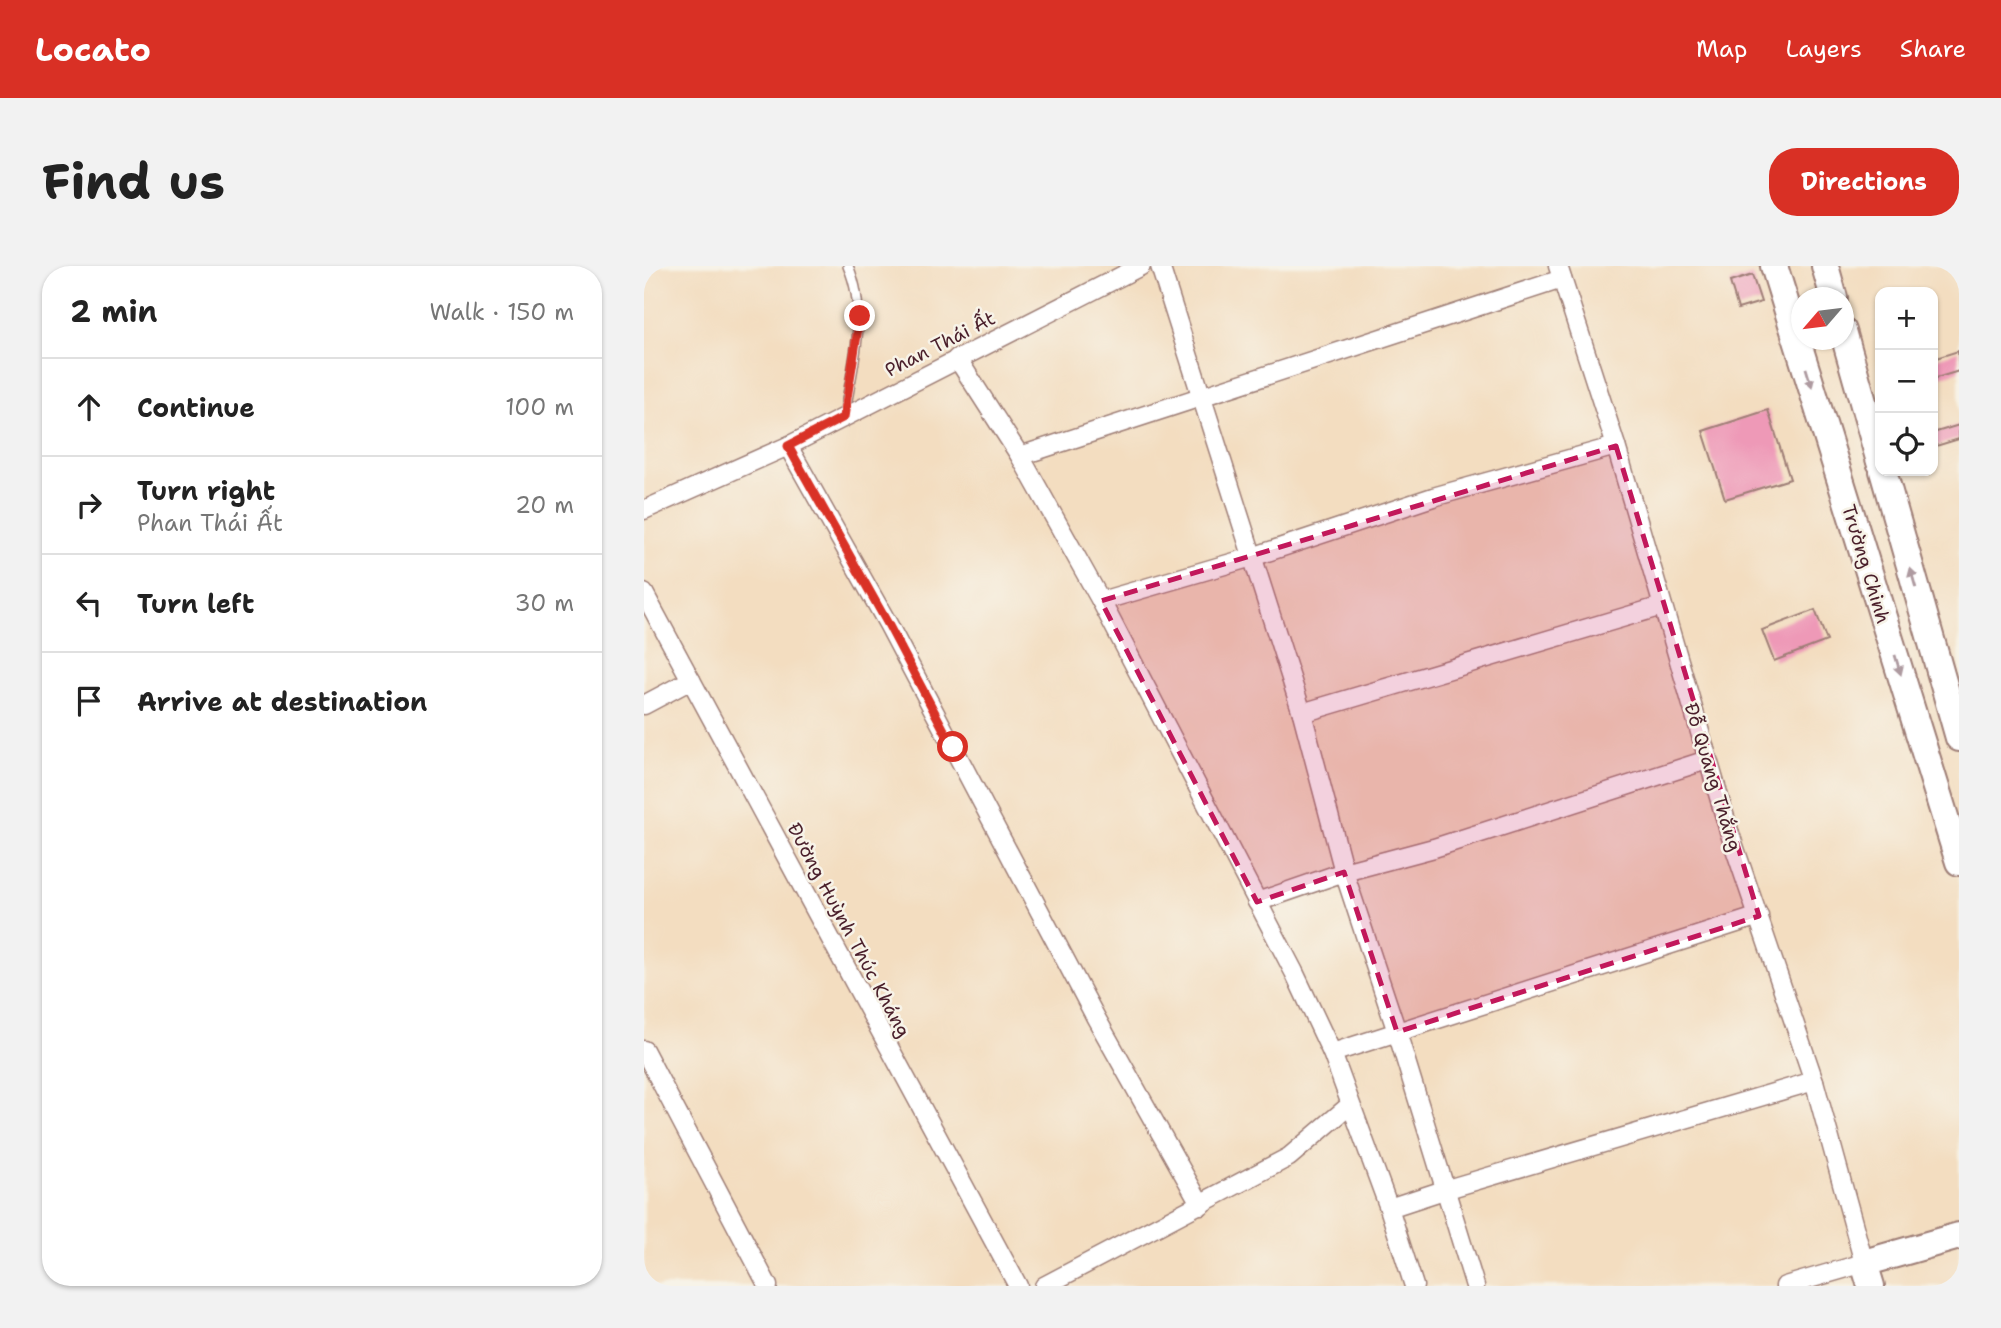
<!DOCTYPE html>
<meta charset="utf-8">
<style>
:root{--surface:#fff;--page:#f2f2f2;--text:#222;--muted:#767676;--line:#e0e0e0;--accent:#d93025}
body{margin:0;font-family:"Shantell Sans",sans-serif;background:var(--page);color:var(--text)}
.controls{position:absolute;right:21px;top:21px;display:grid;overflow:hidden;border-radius:14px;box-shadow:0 2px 5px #0004}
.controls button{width:63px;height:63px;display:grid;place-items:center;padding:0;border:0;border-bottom:2px solid var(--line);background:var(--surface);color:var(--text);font:35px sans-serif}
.compass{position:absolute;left:1147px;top:21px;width:63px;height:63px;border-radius:50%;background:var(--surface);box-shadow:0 2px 5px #0004;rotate:242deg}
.stop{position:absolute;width:21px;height:21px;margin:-16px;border:5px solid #d93025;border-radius:50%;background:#fff}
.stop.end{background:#d93025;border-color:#fff;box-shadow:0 2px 7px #0008}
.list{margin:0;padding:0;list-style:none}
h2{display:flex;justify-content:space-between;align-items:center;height:91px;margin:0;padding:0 28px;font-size:30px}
h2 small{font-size:23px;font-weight:400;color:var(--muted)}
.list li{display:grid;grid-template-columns:46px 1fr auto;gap:21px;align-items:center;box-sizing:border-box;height:98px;padding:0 28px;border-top:2px solid var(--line)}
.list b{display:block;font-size:26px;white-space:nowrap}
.list p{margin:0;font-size:23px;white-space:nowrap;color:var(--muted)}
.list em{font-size:23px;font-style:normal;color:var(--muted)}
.icon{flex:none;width:38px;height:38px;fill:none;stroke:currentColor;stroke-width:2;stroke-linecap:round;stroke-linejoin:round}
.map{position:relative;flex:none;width:1315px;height:1020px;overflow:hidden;border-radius:28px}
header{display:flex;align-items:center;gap:42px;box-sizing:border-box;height:98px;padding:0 35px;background:var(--accent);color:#fff}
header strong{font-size:33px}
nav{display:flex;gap:38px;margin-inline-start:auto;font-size:24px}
.intro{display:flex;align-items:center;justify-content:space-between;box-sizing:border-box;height:168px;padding:0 42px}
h1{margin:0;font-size:49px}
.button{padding:18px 32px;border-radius:28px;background:var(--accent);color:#fff;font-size:24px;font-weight:700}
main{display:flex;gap:42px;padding:0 42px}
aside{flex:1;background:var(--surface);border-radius:28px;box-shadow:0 2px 5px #0004}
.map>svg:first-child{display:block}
</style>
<header>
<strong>Locato</strong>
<nav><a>Map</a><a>Layers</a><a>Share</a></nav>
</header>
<div class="intro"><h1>Find us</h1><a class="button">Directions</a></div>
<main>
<aside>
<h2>2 min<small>Walk · 150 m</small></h2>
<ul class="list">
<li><svg class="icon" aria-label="ahead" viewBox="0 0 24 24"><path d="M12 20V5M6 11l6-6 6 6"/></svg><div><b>Continue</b></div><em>100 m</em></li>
<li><svg class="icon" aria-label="right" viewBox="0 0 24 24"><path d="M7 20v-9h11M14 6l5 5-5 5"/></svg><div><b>Turn right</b><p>Phan Thái Ất</p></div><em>20 m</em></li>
<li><svg class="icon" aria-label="left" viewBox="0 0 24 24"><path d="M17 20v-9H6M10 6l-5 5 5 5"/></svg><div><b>Turn left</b></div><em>30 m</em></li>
<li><svg class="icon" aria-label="arrive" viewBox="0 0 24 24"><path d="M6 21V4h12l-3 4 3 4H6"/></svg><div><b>Arrive at destination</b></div></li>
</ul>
</aside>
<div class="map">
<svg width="1315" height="1020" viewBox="0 0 1315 1020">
<rect width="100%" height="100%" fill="#f7f3e8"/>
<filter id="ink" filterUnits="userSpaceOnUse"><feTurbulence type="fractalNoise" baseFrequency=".0143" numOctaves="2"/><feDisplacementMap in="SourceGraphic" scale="14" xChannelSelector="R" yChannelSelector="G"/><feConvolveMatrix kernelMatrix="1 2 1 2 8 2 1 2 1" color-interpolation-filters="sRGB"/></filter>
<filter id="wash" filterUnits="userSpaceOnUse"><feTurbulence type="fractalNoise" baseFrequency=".00686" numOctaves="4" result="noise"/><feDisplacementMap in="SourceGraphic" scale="28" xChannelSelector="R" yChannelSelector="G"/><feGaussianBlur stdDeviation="1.57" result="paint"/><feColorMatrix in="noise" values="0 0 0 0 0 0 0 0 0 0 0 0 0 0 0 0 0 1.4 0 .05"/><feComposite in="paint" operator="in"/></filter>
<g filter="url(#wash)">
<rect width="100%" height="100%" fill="#f3ddc0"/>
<g id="blocks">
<!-- building -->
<g fill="#ee99b7">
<polygon points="1108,9 1117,36 1094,43 1086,16"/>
<polygon points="1314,85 1315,105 1289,113 1289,93"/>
<polygon points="1124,144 1146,213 1081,233 1059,165"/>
<polygon points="1315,159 1315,173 1289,181 1289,167"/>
<polygon points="1171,344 1183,375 1130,395 1118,364"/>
</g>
</g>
</g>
<g filter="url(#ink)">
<use href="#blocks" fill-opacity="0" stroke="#9e7e76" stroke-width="2"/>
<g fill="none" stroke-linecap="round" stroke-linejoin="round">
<!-- lane casing -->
<g stroke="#9e7e76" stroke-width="12">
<path id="lane" d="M 200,151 C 208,101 225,48 204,0"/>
</g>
<!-- street casing -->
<g stroke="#9e7e76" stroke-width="21">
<g id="street">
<polyline points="516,0 658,447 700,606 753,766 831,1020"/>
<polyline points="914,0 972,180 1085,565 1170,815 1220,997 1141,1020"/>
<polyline points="313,92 376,190 457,335 650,706 688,787 745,942 770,1020"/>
<polyline points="144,180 244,358 452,752 557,939"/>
<polyline points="376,190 918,13"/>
<polyline points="0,244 144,180 497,0"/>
<polyline points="0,327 374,1020"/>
<polyline points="457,335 608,291 789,231 972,180"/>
<polyline points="0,439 47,414"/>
<polyline points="658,447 1018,340"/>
<polyline points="613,636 700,606 790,582 1063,494"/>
<polyline points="0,784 124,1020"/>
<polyline points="688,787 1115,650"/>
<polyline points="745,942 800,924 1170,815"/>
<polyline points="400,1020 645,891 706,839"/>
</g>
</g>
<!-- secondary casing -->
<g stroke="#9e7e76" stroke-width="30">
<g id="secondary">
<polyline points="1130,0 1315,596"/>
<polyline points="1181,0 1190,32"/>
<polyline points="1199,65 1236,196"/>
<polyline points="1239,205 1315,472"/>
<polyline points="1227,1020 1220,997 1315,970"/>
</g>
</g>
<!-- lane -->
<use href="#lane" stroke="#fff" stroke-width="9"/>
<!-- street -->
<use href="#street" stroke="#fff" stroke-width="18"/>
<!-- secondary -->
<use href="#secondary" stroke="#fff" stroke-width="26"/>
</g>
<!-- one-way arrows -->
<defs><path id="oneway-solid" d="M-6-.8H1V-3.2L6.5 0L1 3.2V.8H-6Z" transform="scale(1.75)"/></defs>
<g fill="#ae9aa0">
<use href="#oneway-solid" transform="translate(1165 112) rotate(73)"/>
<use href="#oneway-solid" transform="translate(1269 312) rotate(-106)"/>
<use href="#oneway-solid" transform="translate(1254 399) rotate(73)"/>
</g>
</g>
<g fill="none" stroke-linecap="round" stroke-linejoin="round" filter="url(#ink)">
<!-- route -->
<polyline stroke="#d93025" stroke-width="9" points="216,50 200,151 144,180 244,358 309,481"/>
</g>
<!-- marked area -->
<path fill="#c2185b" fill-opacity="0.2" stroke="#c2185b" stroke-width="5" stroke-dasharray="14 9" stroke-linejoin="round" d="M 972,180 L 1115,650 L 753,766 L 700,606 L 613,636 L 457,335 Z"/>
<g text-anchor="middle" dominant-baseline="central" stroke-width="5" stroke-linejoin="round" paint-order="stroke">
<!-- street labels -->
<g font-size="19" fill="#4a1f2b" stroke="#f7f3e8">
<text transform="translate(296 78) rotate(-27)">Phan Thái Ất</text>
<text transform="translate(1222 298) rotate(73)">Trường Chinh</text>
<text transform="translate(1069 511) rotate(73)">Đỗ Quang Thắng</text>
<text transform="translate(205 664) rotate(62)">Đường Huỳnh Thúc Kháng</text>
</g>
</g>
</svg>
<div class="controls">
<button>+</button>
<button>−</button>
<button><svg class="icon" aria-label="locate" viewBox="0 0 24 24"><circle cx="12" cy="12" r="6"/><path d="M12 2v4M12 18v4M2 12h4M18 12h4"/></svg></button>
</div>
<svg class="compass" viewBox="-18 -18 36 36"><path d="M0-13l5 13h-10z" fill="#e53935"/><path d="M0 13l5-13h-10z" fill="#767676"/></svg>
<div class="stop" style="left:309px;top:481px"></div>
<div class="stop end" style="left:216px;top:50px"></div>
</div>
</main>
